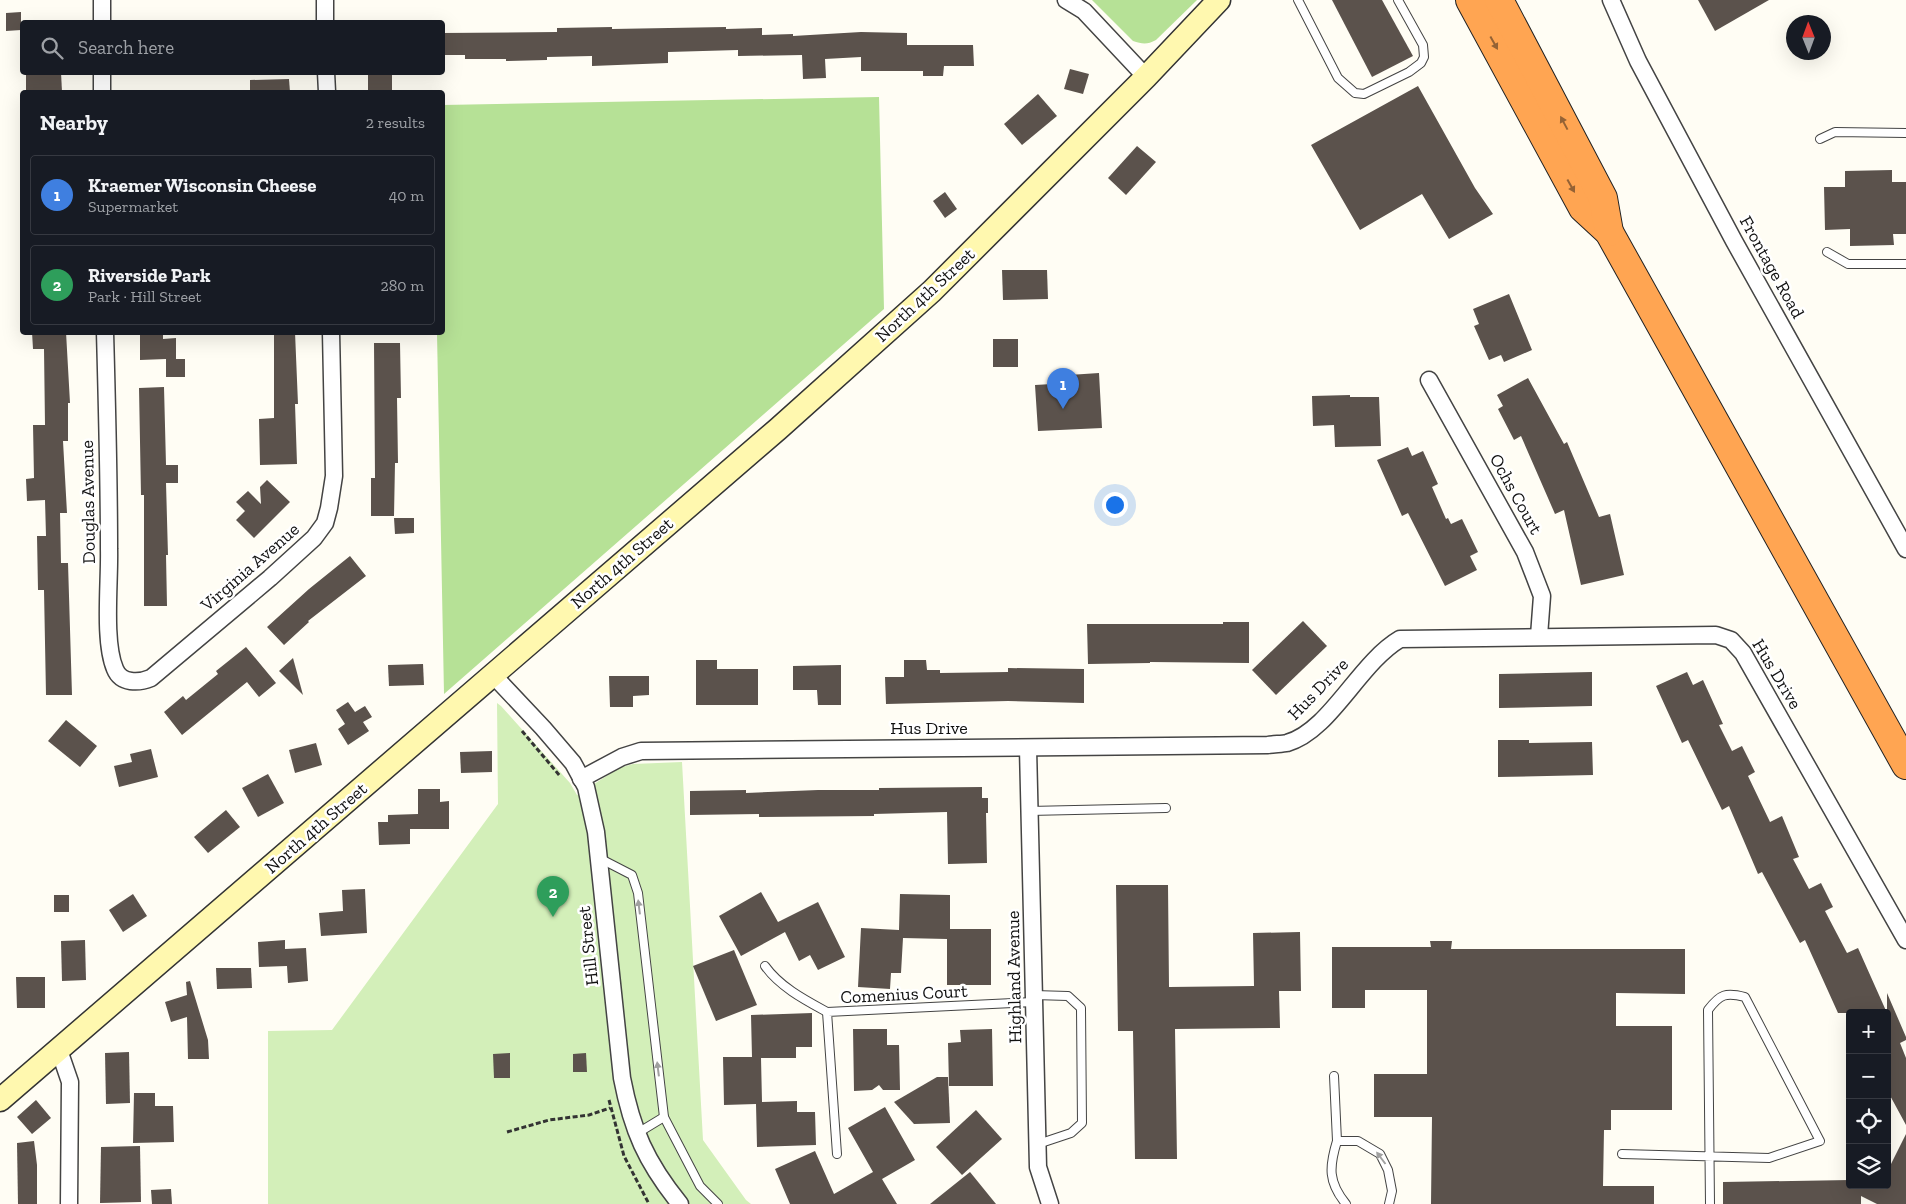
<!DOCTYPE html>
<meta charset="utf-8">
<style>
:root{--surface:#171b24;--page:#20242c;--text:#f1f3f6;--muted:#9ea1a6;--line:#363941;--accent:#0b8043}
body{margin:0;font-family:"Zilla Slab",serif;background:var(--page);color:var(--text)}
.controls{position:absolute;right:15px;bottom:15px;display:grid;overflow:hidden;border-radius:5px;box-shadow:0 5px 20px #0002}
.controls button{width:45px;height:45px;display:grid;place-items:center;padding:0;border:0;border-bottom:1px solid var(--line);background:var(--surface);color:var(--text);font:25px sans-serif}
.compass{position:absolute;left:1786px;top:15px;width:45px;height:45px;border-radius:50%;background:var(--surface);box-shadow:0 5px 20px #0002;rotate:359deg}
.you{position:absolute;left:1114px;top:504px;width:18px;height:18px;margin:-12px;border:4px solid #fff;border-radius:50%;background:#1a73e8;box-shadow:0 0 0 8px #1a73e833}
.badge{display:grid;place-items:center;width:32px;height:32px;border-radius:50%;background:var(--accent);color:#fff;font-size:16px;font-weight:700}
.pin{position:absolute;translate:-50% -41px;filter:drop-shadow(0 1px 2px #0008)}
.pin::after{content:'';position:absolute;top:26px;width:18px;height:15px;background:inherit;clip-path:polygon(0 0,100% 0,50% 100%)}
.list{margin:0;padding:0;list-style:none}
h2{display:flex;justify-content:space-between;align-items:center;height:65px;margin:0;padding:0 20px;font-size:21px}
h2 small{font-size:16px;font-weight:400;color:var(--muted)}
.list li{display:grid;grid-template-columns:32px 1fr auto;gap:15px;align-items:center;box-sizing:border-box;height:80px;margin:0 10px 10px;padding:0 10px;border:1px solid var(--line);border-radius:5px}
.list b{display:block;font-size:19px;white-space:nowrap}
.list p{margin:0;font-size:16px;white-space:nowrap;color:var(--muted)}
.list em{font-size:16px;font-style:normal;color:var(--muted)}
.icon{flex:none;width:28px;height:28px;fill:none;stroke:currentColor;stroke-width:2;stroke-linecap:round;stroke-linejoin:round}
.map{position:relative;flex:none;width:1906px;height:1204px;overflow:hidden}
.search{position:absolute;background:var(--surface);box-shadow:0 5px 20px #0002;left:20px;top:20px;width:425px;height:55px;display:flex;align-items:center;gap:12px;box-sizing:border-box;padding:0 18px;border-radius:5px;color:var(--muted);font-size:19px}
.panel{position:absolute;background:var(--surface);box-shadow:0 5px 20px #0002;left:20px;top:90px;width:425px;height:245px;border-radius:5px}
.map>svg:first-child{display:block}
</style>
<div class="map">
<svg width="1906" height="1204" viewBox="0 0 1906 1204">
<rect width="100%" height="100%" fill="#fffdf4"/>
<!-- green -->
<polygon fill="#d3efb9" points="497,703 501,706 570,783 577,795 619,768 633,764 682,762 703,1140 746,1200 751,1204 268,1204 268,1031 332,1030 498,804"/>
<!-- forest -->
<g fill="#b6e196">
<path d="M 1092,0 L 1197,0 L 1156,40 C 1147,45 1142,44 1133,41 Z"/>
<polygon points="879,97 884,309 444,694 437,333 442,332 443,105"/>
</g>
<!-- building -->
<g fill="#5b524c">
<polygon points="1332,0 1382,0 1413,56 1372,77"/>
<polygon points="1698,0 1769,0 1715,31"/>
<polygon points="21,12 21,30 6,31 6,13"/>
<polygon points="612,27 612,29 726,27 726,29 762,28 762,35 793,34 793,36 861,32 907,33 907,45 973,45 974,66 944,66 943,76 923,76 923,71 861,71 861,57 825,59 826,78 803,79 802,55 738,56 738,50 668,52 668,63 592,66 592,56 547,57 547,60 506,61 506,59 465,59 465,55 442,55 442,33 557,32 557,28"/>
<polygon points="1070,69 1089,74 1083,94 1064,89"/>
<polygon points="26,72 61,72 62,92 26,92"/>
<rect x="368" y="72" width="24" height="20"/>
<polygon points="289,79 290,92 250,92 250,80"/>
<polygon points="1418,86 1475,188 1493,214 1449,239 1422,194 1360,230 1311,145"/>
<polygon points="1038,94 1057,116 1022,145 1004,124"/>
<polygon points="1137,146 1156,162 1126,195 1108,178"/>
<polygon points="1892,170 1892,182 1906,182 1906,234 1893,234 1894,245 1850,246 1850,229 1825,230 1824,187 1845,187 1845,171"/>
<polygon points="945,192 957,209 945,218 933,201"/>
<polygon points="1002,270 1047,270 1048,299 1003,300"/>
<polygon points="1509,294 1532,350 1504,362 1501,355 1489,360 1474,326 1479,324 1473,309"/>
<polygon points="32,332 66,332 70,403 68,403 68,441 63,441 67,513 60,513 61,563 68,563 72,695 46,695 44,590 38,590 37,536 46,536 45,500 27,501 26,479 34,478 33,425 45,425 44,349 33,349"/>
<polygon points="140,332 163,332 163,339 176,338 176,359 185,359 185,377 166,377 166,359 140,360"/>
<polygon points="274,332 295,332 298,404 295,404 297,464 260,465 259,419 274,418"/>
<rect x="993" y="339" width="25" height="28"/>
<polygon points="374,343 400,343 401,398 397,398 398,463 395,463 394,516 371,516 371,478 375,478"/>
<polygon points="1099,373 1102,428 1038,431 1035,385 1069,383 1069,375"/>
<polygon points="1528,378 1564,444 1567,442 1599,517 1610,514 1624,575 1581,585 1564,510 1555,514 1521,436 1514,440 1498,409 1503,406 1497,395"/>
<polygon points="164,387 166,465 178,465 178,483 166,483 168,555 166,555 167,606 144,606 144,495 141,495 139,388"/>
<polygon points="1350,395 1350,397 1379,397 1381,446 1335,447 1334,425 1313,426 1312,396"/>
<polygon points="1408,447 1412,456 1423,451 1438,484 1432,487 1446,519 1448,518 1451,524 1462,519 1478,552 1470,556 1477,570 1445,586 1408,513 1402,516 1377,460"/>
<polygon points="267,480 290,502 254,538 236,520 245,511 236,502 248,491 261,504 260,487"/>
<polygon points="394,518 414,518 414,533 395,534"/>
<polygon points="350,556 366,576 308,621 309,622 284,645 267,627 309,589"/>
<polygon points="1303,621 1327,646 1276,695 1252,670"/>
<polygon points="1223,622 1249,622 1249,663 1150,662 1150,663 1088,664 1087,624 1223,624"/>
<polygon points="246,647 276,683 259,697 247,682 182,735 164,712 183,696 186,700 218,674 216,671"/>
<polygon points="293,658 303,695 279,671"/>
<polygon points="696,660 717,660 717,669 758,669 758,705 696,705"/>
<polygon points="904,660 926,660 927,670 940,670 940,673 1008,672 1008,668 1084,669 1084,703 1008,701 886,704 885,677 904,677"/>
<polygon points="423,664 424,685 389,686 388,665"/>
<polygon points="841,665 841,705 818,705 817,690 793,690 793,666"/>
<polygon points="1592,672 1592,706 1499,708 1499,674"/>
<polygon points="1687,672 1693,685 1703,680 1723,724 1719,725 1732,751 1742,746 1755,772 1748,776 1770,822 1782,816 1799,857 1793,859 1809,889 1821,883 1833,907 1825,911 1847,953 1858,948 1887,1013 1838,1013 1805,940 1800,943 1762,872 1758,874 1729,806 1722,810 1688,740 1682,743 1656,686"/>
<polygon points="609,676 649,676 649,695 633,696 633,707 610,707"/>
<polygon points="348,702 355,712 365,706 372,717 363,722 369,731 348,745 338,729 345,724 336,710"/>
<polygon points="66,720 97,746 80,767 48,741"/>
<polygon points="1498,740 1529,740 1529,743 1592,742 1593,775 1498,777"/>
<polygon points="316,743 322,765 295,773 289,750"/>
<polygon points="151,749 158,777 119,787 114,766 132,762 130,754"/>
<polygon points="492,751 492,772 461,773 460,752"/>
<polygon points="268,774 284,803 258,817 242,788"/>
<polygon points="982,787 982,798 988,798 988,813 986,813 987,863 948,864 947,812 874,814 874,816 759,817 759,814 690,815 690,791 746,790 746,793 818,790 879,790 879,788"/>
<polygon points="418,789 440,789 440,802 449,801 449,829 410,829 410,844 379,845 378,822 388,822 388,815 418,814"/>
<polygon points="226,810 240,827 208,853 194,837"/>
<polygon points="1116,885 1168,885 1169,987 1254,986 1253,933 1300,932 1301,991 1279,991 1280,1028 1175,1029 1177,1159 1135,1159 1133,1031 1118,1031"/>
<polygon points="365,889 367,933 321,936 319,913 343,911 342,890"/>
<polygon points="761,892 778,922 818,902 845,957 818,970 810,955 799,961 785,932 741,956 719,916"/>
<polygon points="133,894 147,916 123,932 109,910"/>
<polygon points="900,894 950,895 950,929 991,929 991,985 947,985 947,939 903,938 901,973 891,973 890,989 858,987 861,928 899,930"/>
<rect x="54" y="895" width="15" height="17"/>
<polygon points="85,940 86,980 62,981 61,941"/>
<polygon points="285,940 285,949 306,948 308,981 288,983 287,966 259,967 258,942"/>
<polygon points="1430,941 1452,941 1451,949 1685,949 1685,994 1616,993 1616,1026 1672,1026 1672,1110 1611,1110 1611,1130 1604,1130 1603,1186 1654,1186 1654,1204 1431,1204 1432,1117 1374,1117 1374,1074 1427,1074 1427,990 1365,990 1365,1008 1332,1008 1332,947 1431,947"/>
<polygon points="734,950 757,1005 716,1021 693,966"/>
<polygon points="216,968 251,968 252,988 217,989"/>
<polygon points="16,977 45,977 45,1008 17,1008"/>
<polygon points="190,981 208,1040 209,1059 188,1059 187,1017 171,1022 165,1002 187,995 186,982"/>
<polygon points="1887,993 1906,1037 1906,1040 1900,1043 1906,1058 1906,1125 1887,1090"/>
<polygon points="812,1013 812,1047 796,1047 796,1058 761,1058 762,1102 797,1101 797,1112 815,1112 816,1145 757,1147 756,1104 724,1105 723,1057 752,1057 751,1015"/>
<polygon points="853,1029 887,1029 887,1045 899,1045 900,1090 883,1090 879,1085 872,1090 854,1091"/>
<polygon points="992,1029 993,1086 949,1086 948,1043 961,1042 960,1030"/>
<polygon points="129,1052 130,1103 106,1104 105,1053"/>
<polygon points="510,1053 510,1078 494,1078 493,1054"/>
<polygon points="586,1053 587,1072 573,1072 573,1054"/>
<polygon points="937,1077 948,1077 950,1123 914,1124 894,1102"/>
<polygon points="134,1093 155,1093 155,1106 173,1106 174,1142 133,1143"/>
<polygon points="36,1100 51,1118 32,1134 17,1117"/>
<polygon points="885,1107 915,1160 882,1179 897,1204 790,1204 775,1169 815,1151 834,1194 873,1172 848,1128"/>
<polygon points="976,1110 1002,1139 962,1175 936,1147"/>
<polygon points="1906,1134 1906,1204 1877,1204 1861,1196 1861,1204 1723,1204 1723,1182 1850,1180 1850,1185 1887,1185 1887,1172"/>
<polygon points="34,1141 37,1165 37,1204 18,1204 17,1143"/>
<polygon points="140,1146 141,1202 100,1203 101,1147"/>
<polygon points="970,1172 996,1204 930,1204"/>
<polygon points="171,1189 172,1204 152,1204 151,1190"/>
</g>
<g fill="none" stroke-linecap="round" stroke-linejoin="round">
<!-- lane casing -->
<g stroke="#444" stroke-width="10">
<g id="lane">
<polyline points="1298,0 1338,78 1355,93 1364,94 1409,72 1421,63 1424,57 1423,45 1398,0"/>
<polyline points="1820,139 1835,132 1906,133"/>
<polyline points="1827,252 1848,264 1906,264"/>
<polyline points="1029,811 1166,808"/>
<polyline points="599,858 632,875 638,893 664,1117 700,1186 718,1204"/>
<path d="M 765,966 C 780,987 805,1000 827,1012"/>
<polyline points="1034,995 1068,996 1081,1008 1082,1123 1071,1133 1038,1144"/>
<polyline points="1334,1076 1337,1141"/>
<polyline points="636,1134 664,1117"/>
<polyline points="837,1154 827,1012 1034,1002"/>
<path d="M 1622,1154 L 1769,1158 L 1820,1141 L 1745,997 C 1726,992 1720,994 1708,1010 L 1710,1204"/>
<path d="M 1346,1204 C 1328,1182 1329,1167 1337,1141 L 1358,1141 L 1380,1154 L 1388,1170 L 1392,1191 L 1389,1204"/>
</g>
</g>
<!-- street casing -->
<g stroke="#444" stroke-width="19">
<g id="street">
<polyline points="102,0 102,22"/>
<polyline points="325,0 325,22"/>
<polyline points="1066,0 1084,11 1146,77"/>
<polyline points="1611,0 1638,61 1734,241 1906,549"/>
<polyline points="102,72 102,92"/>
<polyline points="326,72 327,92"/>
<path d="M 105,332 C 107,404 109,477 109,549 C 110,581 103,641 115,669 C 121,684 139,683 151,678 L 270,578 L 314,538 L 325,523 L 329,508 L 334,476 L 331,332"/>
<polyline points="1429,380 1525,552 1542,596 1539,636"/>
<path d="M 493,675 L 543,728 L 573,763 L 586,787 L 596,832 L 622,1078 C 632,1130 646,1162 680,1204"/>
<polyline points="1028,748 1038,1167 1050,1204"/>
<path d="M 581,779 L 622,757 L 641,751 L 1268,745 C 1274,744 1282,744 1287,743 C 1330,731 1359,663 1400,639 L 1716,635 L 1731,640 L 1743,653 L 1906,940"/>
<polyline points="59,1050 70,1082 69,1204"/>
</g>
</g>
<!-- secondary casing -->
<g stroke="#333" stroke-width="25">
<polyline id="secondary" points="0,1100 778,429 932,291 1146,77 1219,0"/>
</g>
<!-- highway casing -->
<g stroke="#222" stroke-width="30">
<g id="highway">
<polyline points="1470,0 1583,208 1609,232 1906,765"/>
<polyline points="1499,0 1603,198 1609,232"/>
</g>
</g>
<!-- path -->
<g stroke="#333" stroke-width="3" stroke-dasharray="5 2.5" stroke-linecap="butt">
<polyline points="522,731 560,776"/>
<polyline points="609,1100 624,1156 649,1204"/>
<polyline points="507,1132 549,1120 589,1115 610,1108"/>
</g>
<!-- lane -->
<use href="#lane" stroke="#fff" stroke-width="8"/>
<!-- street -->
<use href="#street" stroke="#fff" stroke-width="16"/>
<!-- secondary -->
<use href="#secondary" stroke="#fff8af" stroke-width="22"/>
<!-- highway -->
<use href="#highway" stroke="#ffa552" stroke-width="28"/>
</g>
<!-- one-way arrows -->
<defs><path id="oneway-solid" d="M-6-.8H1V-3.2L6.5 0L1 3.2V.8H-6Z" transform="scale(1.25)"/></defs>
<g fill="#946235">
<use href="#oneway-solid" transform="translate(1494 43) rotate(61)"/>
<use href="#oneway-solid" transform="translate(1564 123) rotate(-118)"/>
<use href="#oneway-solid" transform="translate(1571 186) rotate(61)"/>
</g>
<g fill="#a0a0a0">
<use href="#oneway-solid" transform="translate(639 907) rotate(-97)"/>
<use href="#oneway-solid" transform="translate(658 1069) rotate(-97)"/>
<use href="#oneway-solid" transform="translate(1381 1158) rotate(-127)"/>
</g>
<g text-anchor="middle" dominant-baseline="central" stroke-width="5" stroke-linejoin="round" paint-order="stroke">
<!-- street labels -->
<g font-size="18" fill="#111" stroke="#fff">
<text transform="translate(1772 267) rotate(61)">Frontage Road</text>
<text transform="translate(925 295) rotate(-43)">North 4th Street</text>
<text transform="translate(1516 494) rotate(61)">Ochs Court</text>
<text transform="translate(88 502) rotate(-91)">Douglas Avenue</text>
<text transform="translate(622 563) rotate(-41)">North 4th Street</text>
<text transform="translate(250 567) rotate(-41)">Virginia Avenue</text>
<text transform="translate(1777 674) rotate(59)">Hus Drive</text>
<text transform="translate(1318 689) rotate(-46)">Hus Drive</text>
<text x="929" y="728">Hus Drive</text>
<text transform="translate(316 828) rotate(-41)">North 4th Street</text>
<text transform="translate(588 946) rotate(-96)">Hill Street</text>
<text transform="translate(1014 977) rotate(-91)">Highland Avenue</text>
<text transform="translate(904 994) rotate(-3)">Comenius Court</text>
</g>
</g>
</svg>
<div class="controls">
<button>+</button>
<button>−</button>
<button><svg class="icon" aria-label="locate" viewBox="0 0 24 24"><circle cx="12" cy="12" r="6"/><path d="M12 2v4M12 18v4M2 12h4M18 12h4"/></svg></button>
<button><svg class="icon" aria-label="layers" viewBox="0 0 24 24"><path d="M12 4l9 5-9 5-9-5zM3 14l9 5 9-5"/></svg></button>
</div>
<svg class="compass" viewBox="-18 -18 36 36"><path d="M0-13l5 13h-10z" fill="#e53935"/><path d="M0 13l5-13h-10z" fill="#9ea1a6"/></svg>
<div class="you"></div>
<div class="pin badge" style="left:1063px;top:409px;background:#3f7fe0">1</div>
<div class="pin badge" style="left:553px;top:917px;background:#2e9e5b">2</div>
<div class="search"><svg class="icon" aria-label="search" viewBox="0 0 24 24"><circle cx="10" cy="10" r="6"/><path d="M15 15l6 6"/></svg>Search here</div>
<section class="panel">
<h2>Nearby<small>2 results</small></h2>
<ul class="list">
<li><span class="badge" style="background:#3f7fe0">1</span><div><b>Kraemer Wisconsin Cheese</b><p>Supermarket</p></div><em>40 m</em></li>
<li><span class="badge" style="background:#2e9e5b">2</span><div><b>Riverside Park</b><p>Park · Hill Street</p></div><em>280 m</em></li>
</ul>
</section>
</div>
